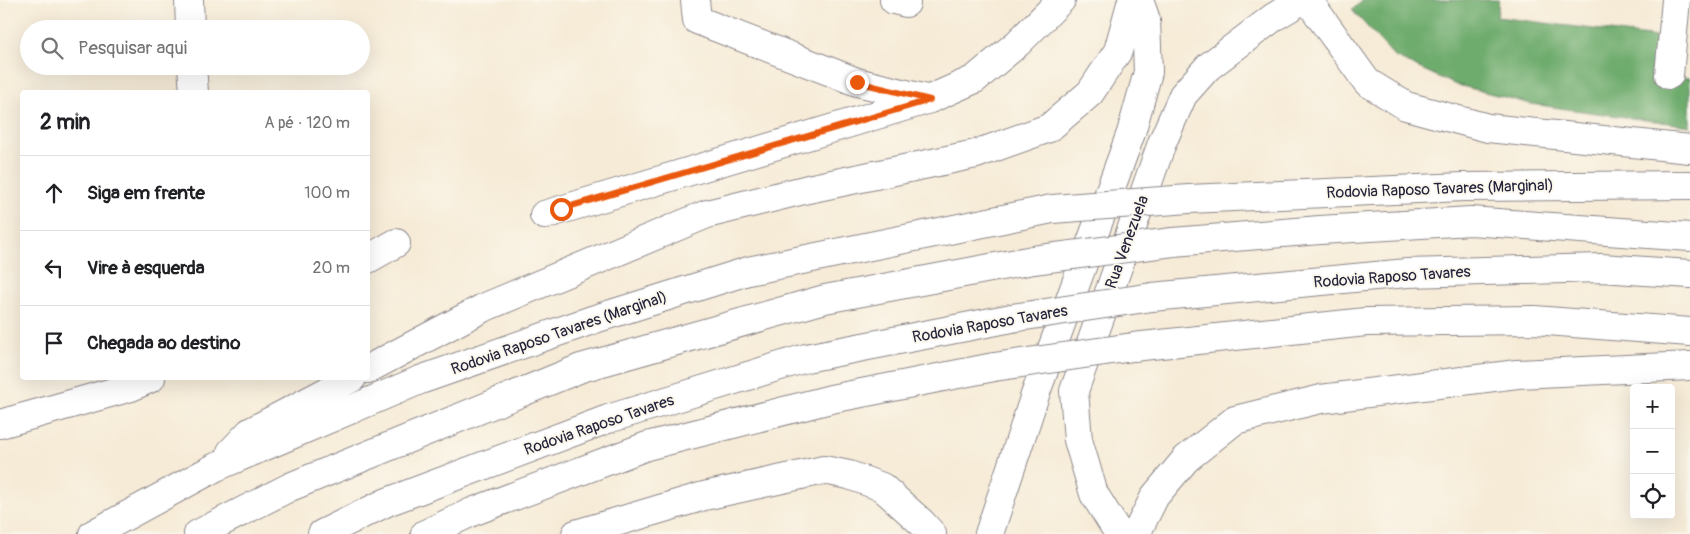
<!DOCTYPE html>
<html lang="pt">
<meta charset="utf-8">
<style>
:root{--surface:#fff;--page:#f6f6f6;--text:#202124;--muted:#757577;--line:#e0e0e0}
body{margin:0;font-family:Pangolin,sans-serif;background:var(--page);color:var(--text)}
.controls{position:absolute;right:15px;bottom:15px;display:grid;overflow:hidden;border-radius:5px;box-shadow:0 5px 20px #0002}
.controls button{width:45px;height:45px;display:grid;place-items:center;padding:0;border:0;border-bottom:1px solid var(--line);background:var(--surface);color:var(--text);font:25px sans-serif}
.stop{position:absolute;width:15px;height:15px;margin:-11px;border:4px solid #ea580c;border-radius:50%;background:#fff}
.stop.end{background:#ea580c;border-color:#fff;box-shadow:0 1px 5px #0008}
.list{margin:0;padding:0;list-style:none}
h2{display:flex;justify-content:space-between;align-items:center;height:65px;margin:0;padding:0 20px;font-size:21px}
h2 small{font-size:16px;font-weight:400;color:var(--muted)}
.list li{display:grid;grid-template-columns:32px 1fr auto;gap:15px;align-items:center;box-sizing:border-box;height:75px;padding:0 20px;border-top:1px solid var(--line)}
.list b{display:block;font-size:19px;white-space:nowrap}
.list em{font-size:16px;font-style:normal;color:var(--muted)}
.icon{flex:none;width:28px;height:28px;fill:none;stroke:currentColor;stroke-width:2;stroke-linecap:round;stroke-linejoin:round}
.map{position:relative;flex:none;width:1690px;height:534px;overflow:hidden}
.search{position:absolute;background:var(--surface);box-shadow:0 5px 20px #0002;left:20px;top:20px;width:350px;height:55px;display:flex;align-items:center;gap:12px;box-sizing:border-box;padding:0 18px;border-radius:28px;color:var(--muted);font-size:19px}
.panel{position:absolute;background:var(--surface);box-shadow:0 5px 20px #0002;left:20px;top:90px;width:350px;height:290px;border-radius:5px}
.map>svg:first-child{display:block}
</style>
<div class="map">
<svg width="1690" height="534" viewBox="0 0 1690 534">
<rect width="100%" height="100%" fill="#fbf7ec"/>
<filter id="ink" filterUnits="userSpaceOnUse"><feTurbulence type="fractalNoise" baseFrequency=".02" numOctaves="2"/><feDisplacementMap in="SourceGraphic" scale="10" xChannelSelector="R" yChannelSelector="G"/><feConvolveMatrix kernelMatrix="1 2 1 2 8 2 1 2 1" color-interpolation-filters="sRGB"/></filter>
<filter id="wash" filterUnits="userSpaceOnUse"><feTurbulence type="fractalNoise" baseFrequency=".0096" numOctaves="4" result="noise"/><feDisplacementMap in="SourceGraphic" scale="20" xChannelSelector="R" yChannelSelector="G"/><feGaussianBlur stdDeviation="1.12" result="paint"/><feColorMatrix in="noise" values="0 0 0 0 0 0 0 0 0 0 0 0 0 0 0 0 0 1.4 0 .05"/><feComposite in="paint" operator="in"/></filter>
<g filter="url(#wash)">
<rect width="100%" height="100%" fill="#f6ebd7"/>
<!-- forest -->
<polygon fill="#6eac6d" stroke="#486754" points="1362,0 1499,0 1497,17 1657,37 1651,74 1690,78 1690,126 1531,104 1454,84 1395,57 1352,10"/>
</g>
<g filter="url(#ink)">
<g fill="none" stroke-linecap="round" stroke-linejoin="round">
<!-- minor casing -->
<g stroke="#8c8689" stroke-width="30">
<g id="minor">
<polyline points="189,0 190,29"/>
<polyline points="695,0 697,20 857,82 927,99"/>
<polyline points="894,0 906,3"/>
<polyline points="192,66 194,92"/>
<polyline points="1669,75 1676,0"/>
<polyline points="544,215 930,99 975,79 1018,43 1061,0"/>
<polyline points="368,259 396,243"/>
<polyline points="0,424 131,387 151,378"/>
</g>
</g>
<!-- major casing -->
<g stroke="#8c8689" stroke-width="30">
<g id="major">
<polyline points="989,534 1035,395 1131,133 1148,72 1146,20 1139,0"/>
<polyline points="1119,534 1094,494 1078,440 1074,391 1162,143 1183,95 1208,67 1274,17 1302,0"/>
</g>
</g>
<!-- highway casing -->
<g stroke="#8c8689" stroke-width="30">
<g id="highway">
<polyline points="1308,0 1367,82 1406,106 1488,128 1690,149"/>
<polyline points="1189,199 1463,187 1690,185"/>
<polyline points="1173,242 1320,230 1471,221 1690,237"/>
<polyline points="1152,297 1407,273 1601,268 1690,274"/>
<polyline points="1133,347 1366,322 1534,320 1690,332"/>
<polyline points="368,369 483,308 707,214 808,189 976,154 1049,128 1090,93 1118,51 1132,0"/>
<polyline points="231,452 250,432 352,378"/>
<polyline points="93,534 216,467 420,380 595,319 748,271 1052,209"/>
<polyline points="198,534 290,487 581,368 825,299 1033,260"/>
<polyline points="322,534 387,502 608,419 806,358 1012,318"/>
<polyline points="425,534 472,512 647,446 831,399 994,367"/>
<polyline points="576,534 704,496 824,470 849,475 882,487 922,523 932,534"/>
<polyline points="1136,534 1155,496 1186,459 1235,420 1321,399 1517,374 1690,366"/>
</g>
</g>
<!-- minor -->
<use href="#minor" stroke="#fff" stroke-width="28"/>
<!-- major -->
<use href="#major" stroke="#fff" stroke-width="28"/>
<!-- highway -->
<use href="#highway" stroke="#fff" stroke-width="28"/>
<!-- highway-bridge casing -->
<g stroke="#8c8689" stroke-width="30" stroke-linecap="butt">
<g id="highway-bridge">
<polyline points="1052,209 1189,199"/>
<polyline points="1033,260 1173,242"/>
<polyline points="1012,318 1152,297"/>
<polyline points="994,367 1133,347"/>
</g>
</g>
<!-- highway-bridge -->
<use href="#highway-bridge" stroke="#fff" stroke-width="28"/>
</g>
</g>
<g fill="none" stroke-linecap="round" stroke-linejoin="round" filter="url(#ink)">
<!-- route -->
<polyline stroke="#ea580c" stroke-width="6" points="561,209 930,100 857,82"/>
</g>
<g text-anchor="middle" dominant-baseline="central" stroke-width="4" stroke-linejoin="round" paint-order="stroke">
<!-- street labels -->
<g font-size="16" fill="#22223b" stroke="#fbf7ec">
<text transform="translate(1440 189) rotate(-2)">Rodovia Raposo Tavares (Marginal)</text>
<text transform="translate(1127 242) rotate(-70)">Rua Venezuela</text>
<text transform="translate(1392 277) rotate(-4)">Rodovia Raposo Tavares</text>
<text transform="translate(990 324) rotate(-10)">Rodovia Raposo Tavares</text>
<text transform="translate(559 333) rotate(-19)">Rodovia Raposo Tavares (Marginal)</text>
<text transform="translate(599 425) rotate(-19)">Rodovia Raposo Tavares</text>
</g>
</g>
</svg>
<div class="controls">
<button>+</button>
<button>−</button>
<button><svg class="icon" aria-label="locate" viewBox="0 0 24 24"><circle cx="12" cy="12" r="6"/><path d="M12 2v4M12 18v4M2 12h4M18 12h4"/></svg></button>
</div>
<div class="stop" style="left:561px;top:209px"></div>
<div class="stop end" style="left:857px;top:82px"></div>
<div class="search"><svg class="icon" aria-label="search" viewBox="0 0 24 24"><circle cx="10" cy="10" r="6"/><path d="M15 15l6 6"/></svg>Pesquisar aqui</div>
<section class="panel">
<h2>2 min<small>A pé · 120 m</small></h2>
<ul class="list">
<li><svg class="icon" aria-label="ahead" viewBox="0 0 24 24"><path d="M12 20V5M6 11l6-6 6 6"/></svg><div><b>Siga em frente</b></div><em>100 m</em></li>
<li><svg class="icon" aria-label="left" viewBox="0 0 24 24"><path d="M17 20v-9H6M10 6l-5 5 5 5"/></svg><div><b>Vire à esquerda</b></div><em>20 m</em></li>
<li><svg class="icon" aria-label="arrive" viewBox="0 0 24 24"><path d="M6 21V4h12l-3 4 3 4H6"/></svg><div><b>Chegada ao destino</b></div></li>
</ul>
</section>
</div>
